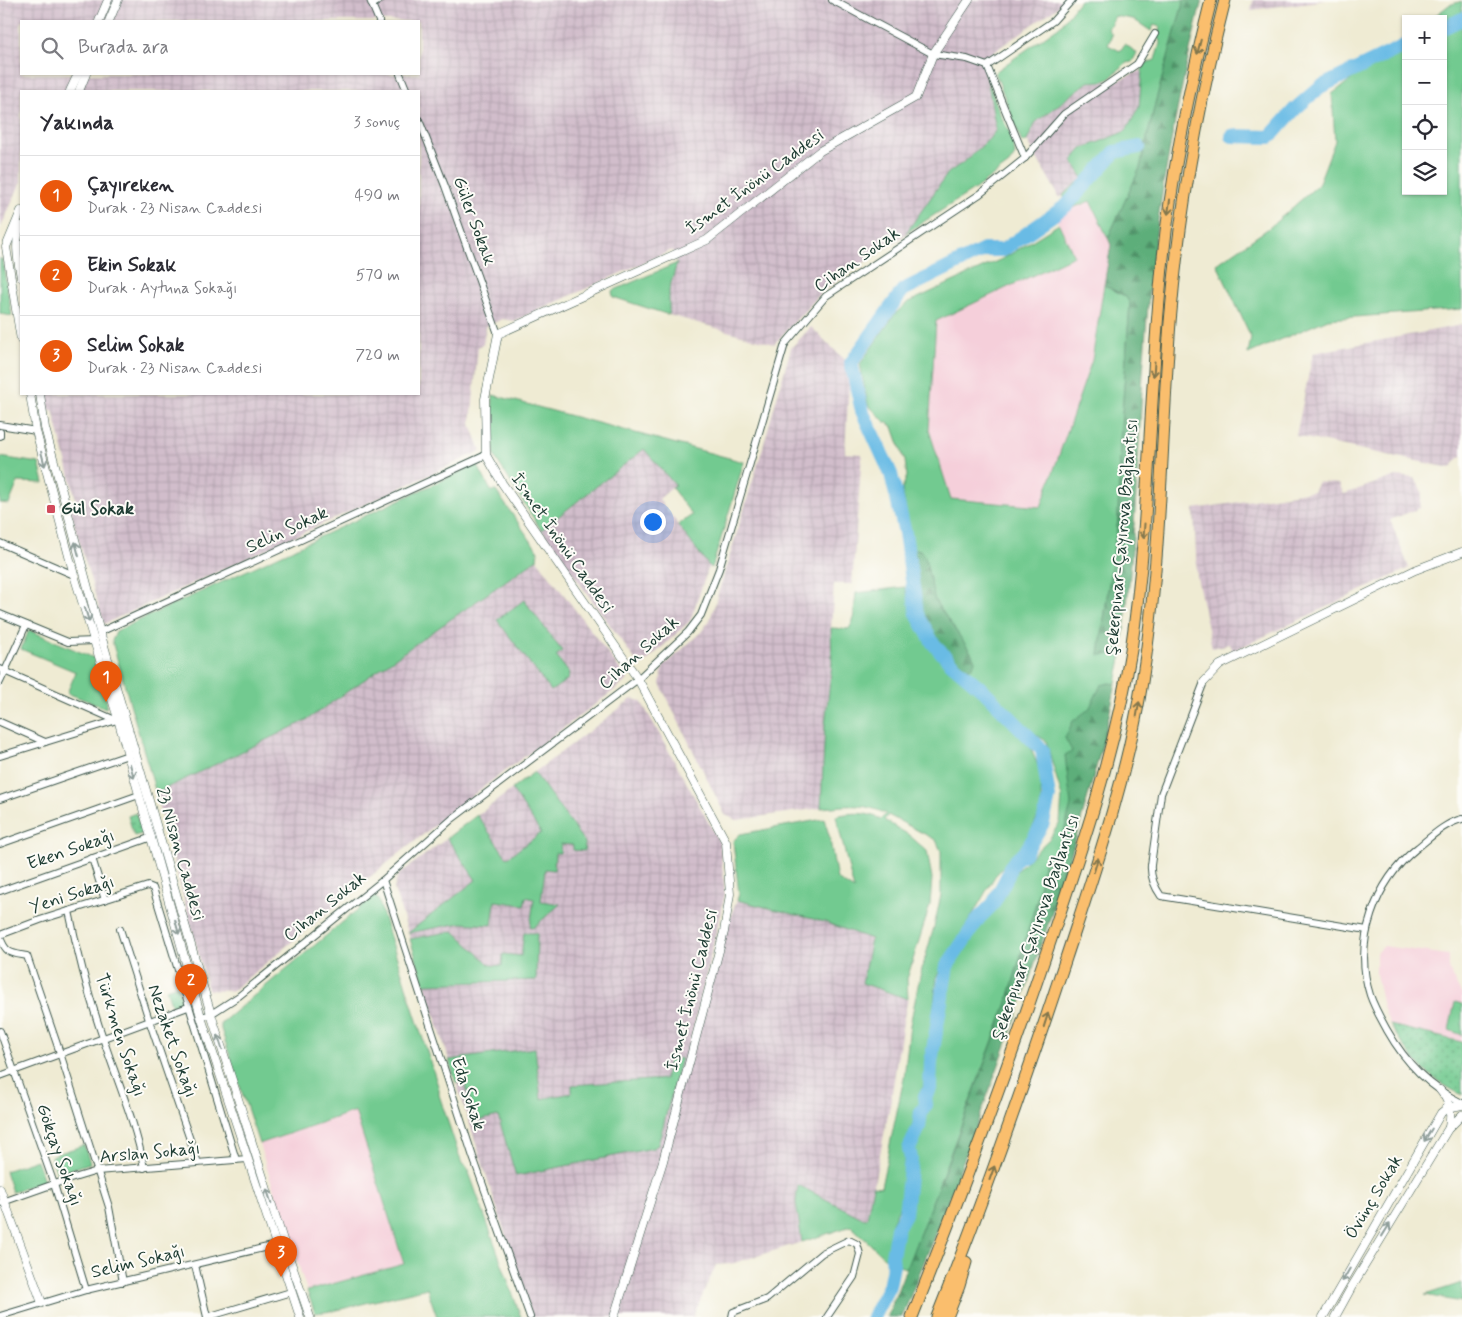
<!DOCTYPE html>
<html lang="tr">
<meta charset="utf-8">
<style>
:root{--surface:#fff;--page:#f2f2f3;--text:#2b2b33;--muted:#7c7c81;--line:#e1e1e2;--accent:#ea580c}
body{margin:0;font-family:Mynerve,sans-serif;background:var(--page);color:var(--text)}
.controls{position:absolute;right:15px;top:15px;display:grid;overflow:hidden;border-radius:0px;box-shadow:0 1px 4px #0004}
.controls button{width:45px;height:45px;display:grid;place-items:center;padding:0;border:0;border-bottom:1px solid var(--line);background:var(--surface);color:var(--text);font:25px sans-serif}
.you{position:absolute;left:652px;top:521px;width:18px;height:18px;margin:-12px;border:4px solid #fff;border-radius:50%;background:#1a73e8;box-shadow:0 0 0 8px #1a73e833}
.badge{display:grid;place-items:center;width:32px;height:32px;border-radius:50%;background:var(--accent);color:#fff;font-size:16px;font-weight:700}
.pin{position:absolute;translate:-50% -41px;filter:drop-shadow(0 1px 2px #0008)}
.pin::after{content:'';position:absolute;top:26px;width:18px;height:15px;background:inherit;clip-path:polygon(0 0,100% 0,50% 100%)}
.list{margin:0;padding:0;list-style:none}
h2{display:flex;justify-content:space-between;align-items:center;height:65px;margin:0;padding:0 20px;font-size:21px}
h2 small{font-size:16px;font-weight:400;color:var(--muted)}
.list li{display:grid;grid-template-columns:32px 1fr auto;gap:15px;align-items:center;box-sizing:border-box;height:80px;padding:0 20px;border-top:1px solid var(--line)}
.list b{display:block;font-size:19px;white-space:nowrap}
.list p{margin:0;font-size:16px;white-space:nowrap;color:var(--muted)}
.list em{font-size:16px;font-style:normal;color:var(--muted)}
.icon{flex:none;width:28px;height:28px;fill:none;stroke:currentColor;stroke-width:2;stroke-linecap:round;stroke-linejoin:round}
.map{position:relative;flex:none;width:1462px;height:1317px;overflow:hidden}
.search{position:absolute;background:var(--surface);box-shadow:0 1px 4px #0004;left:20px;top:20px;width:400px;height:55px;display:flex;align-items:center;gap:12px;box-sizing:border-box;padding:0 18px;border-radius:0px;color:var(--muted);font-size:19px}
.panel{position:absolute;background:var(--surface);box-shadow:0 1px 4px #0004;left:20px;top:90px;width:400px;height:305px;border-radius:0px}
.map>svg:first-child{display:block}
</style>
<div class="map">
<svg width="1462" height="1317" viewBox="0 0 1462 1317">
<defs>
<pattern id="industrial-grid" width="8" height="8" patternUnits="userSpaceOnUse" patternTransform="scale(1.25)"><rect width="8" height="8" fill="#d1bdcb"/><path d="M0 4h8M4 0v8" fill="none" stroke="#b3a3af"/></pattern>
<pattern id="forest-firs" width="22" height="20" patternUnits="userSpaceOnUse" patternTransform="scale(1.25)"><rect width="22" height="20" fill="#5dae7a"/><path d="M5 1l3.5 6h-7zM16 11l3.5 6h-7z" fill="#4c8f65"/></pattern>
<pattern id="garden-dots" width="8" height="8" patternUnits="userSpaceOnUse" patternTransform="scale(1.25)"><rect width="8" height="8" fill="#72ca90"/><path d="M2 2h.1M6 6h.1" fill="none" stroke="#5da576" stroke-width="1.8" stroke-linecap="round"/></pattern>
</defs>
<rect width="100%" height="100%" fill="#fdfcf7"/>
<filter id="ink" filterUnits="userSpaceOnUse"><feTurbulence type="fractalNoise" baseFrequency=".02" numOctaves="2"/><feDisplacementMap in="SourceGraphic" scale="10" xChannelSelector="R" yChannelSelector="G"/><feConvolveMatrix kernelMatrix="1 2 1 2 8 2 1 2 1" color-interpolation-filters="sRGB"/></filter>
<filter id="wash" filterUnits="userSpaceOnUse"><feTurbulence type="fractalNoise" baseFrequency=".0096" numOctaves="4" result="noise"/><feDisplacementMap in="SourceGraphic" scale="20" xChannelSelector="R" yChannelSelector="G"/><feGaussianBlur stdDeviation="1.12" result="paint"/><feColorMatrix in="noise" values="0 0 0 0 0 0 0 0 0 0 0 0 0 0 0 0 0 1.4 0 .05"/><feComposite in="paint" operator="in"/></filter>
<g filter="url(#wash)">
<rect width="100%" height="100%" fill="#efebd3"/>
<!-- built -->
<g fill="#f5cfda">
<polygon points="1090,201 1111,245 1092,360 1041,507 951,499 929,430 936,321 1074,256 1055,216"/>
<polygon points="1383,946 1449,955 1449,967 1452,977 1462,995 1462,1095 1443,1085 1416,1064 1390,1025 1383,1007 1376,974 1376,953"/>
<polygon points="355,1110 404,1264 307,1291 259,1144"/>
</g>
<!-- industrial -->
<g fill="url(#industrial-grid)" fill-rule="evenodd">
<path d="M 0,0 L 1064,0 L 1058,7 L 983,59 L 996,130 L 989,139 L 968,159 L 948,173 L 906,234 L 824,290 L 774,344 L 669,315 L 669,290 L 677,263 L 672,250 L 514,321 L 503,319 L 486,326 L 483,344 L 478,347 L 471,424 L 481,451 L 104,624 L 76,531 L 69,503 L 76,500 L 53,410 L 49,410 L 46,394 L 419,394 L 419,91 L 21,91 L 21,182 L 0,229 ZM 21,21 L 419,21 L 419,74 L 21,74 Z"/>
<polygon points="1253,0 1326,0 1251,10"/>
<polygon points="1142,70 1139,107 1126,131 1082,149 1083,177 1060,198 1027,141 1036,122 1088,82 1117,81"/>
<polygon points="1462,325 1462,455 1450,468 1296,436 1313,353"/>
<polygon points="811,327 850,365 845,453 862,454 852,584 834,584 831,628 832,664 825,725 821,808 736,820 725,815 660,684 663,667 701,632 710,620 761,454 791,348"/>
<polygon points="644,449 675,485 659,499 709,566 690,621 647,661 636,661 541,530"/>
<polygon points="1396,476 1415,478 1422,492 1420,508 1390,520 1409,568 1233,651 1230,644 1212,648 1197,577 1194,509 1313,491 1318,482 1339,484 1344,494"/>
<polygon points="537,559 628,680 482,788 376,872 232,991 208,990 156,793 305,721"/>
<polygon points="632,699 641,701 720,843 725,894 686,1060 724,932 737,900 825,922 872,939 862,983 908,999 903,1022 890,1105 867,1218 864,1219 796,1202 802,1242 731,1264 716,1265 693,1317 532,1317 394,889 398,875"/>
</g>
<!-- green -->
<g fill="#72ca90" stroke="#488462">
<polygon points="1080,0 1184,0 1156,100 1140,168 1108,238 1090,201 1070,209 1063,195 1083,178 1072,161 1082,149 1126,131 1139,107 1142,70 1146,63 1155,60 1161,40 1157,38 1160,27 1154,25 1151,31 1133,19 1115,16 1108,29 1112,35 1108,45 1120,51 1125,44 1137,53 1132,62 1126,63 1109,79 1103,81 1088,82 1036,122 1027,141 1022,143 995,72 1060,26"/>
<polygon points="1462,1 1462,309 1328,319 1248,354 1251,337 1217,264 1269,228 1318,185 1335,141 1332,94 1406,38 1406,191 1443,191 1443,19 1431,19 1449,5"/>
<polygon points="987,77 1000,114 1012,137 1015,155 1009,164 975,189 906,233 948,173 968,159 989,139 996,130"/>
<polygon points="1059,224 1074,256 936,321 929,430 951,499 1041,507 1092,360 1104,285 1125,296 1130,303 1120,442 1118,520 1099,654 1122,654 1103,743 1069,861 1044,861 1037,900 1007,1003 910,1261 905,1268 894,1264 898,1237 908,1211 912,1192 914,1149 930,1106 929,1098 933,1090 936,1047 942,1019 948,970 955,964 973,937 981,922 993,908 1006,884 1013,874 1050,838 1060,822 1062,797 1046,741 1025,727 964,668 972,668 972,654 935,601 920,550 913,548 902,489 907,476 905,461 893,427 883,420 868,405 860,364 895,314 907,303 1006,257"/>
<polygon points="0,258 2,259 12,316 0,314"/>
<polygon points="677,263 669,290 669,315 613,297 612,291"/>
<polygon points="493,395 744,462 712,568 709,566 678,525 692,515 672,488 675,485 644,449 541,530 495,457 492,434"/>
<polygon points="0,457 39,463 44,483 18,482 9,504 0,503"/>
<polygon points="477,464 491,491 496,491 538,551 537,559 305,721 156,793 112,641 116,631"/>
<path d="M 905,587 L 916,622 L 948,667 L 980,690 L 1026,737 L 1041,773 L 1041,811 L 1024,844 L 995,876 L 937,976 L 926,1081 L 922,1089 L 921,1101 L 905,1147 L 902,1201 L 892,1223 L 886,1259 L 851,1226 L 802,1242 L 796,1202 L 798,1185 L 864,1219 L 867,1218 L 873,1186 L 881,1187 L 904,1078 L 910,1025 L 920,976 L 934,927 L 941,895 L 941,851 L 936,840 L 888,815 L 884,820 L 909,835 L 927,851 L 932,878 L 930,905 L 907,979 L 908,999 L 862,983 L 871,939 L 825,922 L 737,900 L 739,894 L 733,841 L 740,834 L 824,819 L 829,835 L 837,879 L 854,890 L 836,816 C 852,812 866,812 881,819 L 886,814 C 863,802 846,806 821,808 L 825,725 L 832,664 L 831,628 L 849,629 L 853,621 L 856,593 Z"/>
<polygon points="524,600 562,651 556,656 569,673 568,679 551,691 497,620"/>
<polygon points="29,630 94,658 107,702 106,708 67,693 76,672 21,649"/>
<polygon points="534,772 585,843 584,851 573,850 573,845 561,844 560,853 555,853 554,870 545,869 541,901 560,904 533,928 530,927 534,899 526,897 524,905 495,901 492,925 461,923 408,933 476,880 447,838 477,815 507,858 541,833 512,789"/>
<polygon points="374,896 378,899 439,1089 439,1095 462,1164 467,1167 521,1317 437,1317 427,1288 333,1311 315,1313 307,1291 404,1264 355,1111 259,1144 221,1029 221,1023"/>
<polygon points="454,931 490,965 502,966 503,954 521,956 524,933 537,933 536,980 424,984 410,939"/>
<polygon points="177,985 183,1002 172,1006 166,989"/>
<polygon points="1455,1002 1462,1004 1462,1035 1449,1030"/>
<polygon points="535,1048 541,1099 572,1093 572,1085 665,1079 669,1060 681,1058 658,1145 653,1148 516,1176 498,1116 477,1121 464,1081 456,1083 449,1060"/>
<polygon points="84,1145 90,1163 57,1174 51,1156"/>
<polygon points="37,1160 44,1181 12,1192 5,1171"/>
<polygon points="1462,1283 1462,1302 1425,1295"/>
</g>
<!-- forest -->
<g fill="url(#forest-firs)" stroke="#3e7657">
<path d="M 1184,0 L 1202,0 C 1178,97 1159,194 1149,293 C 1138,413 1138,534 1121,654 L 1099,655 L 1118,520 L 1120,442 L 1130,303 L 1125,296 L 1104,285 L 1111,245 L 1108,238 L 1140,168 L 1156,100 Z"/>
<polygon points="913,549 920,550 925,557 935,601 972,654 975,661 972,668 964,668 955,662 937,642 920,611"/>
<path d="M 1110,683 L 1116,684 C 1093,793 1057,900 1020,1006 C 983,1110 944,1214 902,1317 L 887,1317 L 951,1154 L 1007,1003 L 1037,900 L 1044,861 L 1051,861 L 1053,858 L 1057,858 L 1071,805 L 1065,755 L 1072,751 L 1065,738 L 1073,721 L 1089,709 L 1101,685 Z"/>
</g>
<!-- garden -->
<g fill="url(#garden-dots)" stroke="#488462">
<polygon points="136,813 142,834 134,836 128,816"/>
<path d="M 1390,1025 L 1462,1042 L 1462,1095 C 1424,1076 1412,1060 1390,1025 Z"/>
</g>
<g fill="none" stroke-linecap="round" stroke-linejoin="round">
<!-- river -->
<g stroke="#69bbe5" stroke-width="14">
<polyline points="1443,28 1462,19"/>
<polyline points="1232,136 1270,137 1295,109 1320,87 1406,45"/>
<polyline points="873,1317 889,1286 893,1266 892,1256 897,1228 905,1214 911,1158 909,1149 919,1127 921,1112 926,1105 925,1096 930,1089 931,1062 947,966 979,918 993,904 1008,875 1010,867 1018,857 1024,854 1043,823 1049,797 1042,750 984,691 950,662 933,643 917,614 905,533 891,474 862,411 851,363 903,290 984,250 1003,250 1067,205 1115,152 1139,147"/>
</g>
</g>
</g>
<g filter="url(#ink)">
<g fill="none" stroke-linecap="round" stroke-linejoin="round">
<!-- minor casing -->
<g stroke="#3e574c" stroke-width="8">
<g id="minor">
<polyline points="370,0 379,21"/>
<polyline points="372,5 380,0"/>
<polyline points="987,66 1053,21 1072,0"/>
<polyline points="400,74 407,91"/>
<polyline points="419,120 445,186 498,334"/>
<polyline points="1025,158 1064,114 1137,64 1155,34"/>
<polyline points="0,425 36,431"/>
<polyline points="0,432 0,436"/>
<polyline points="0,543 74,575"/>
<polyline points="0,614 68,642 95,641"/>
<polyline points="100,632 486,455"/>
<polyline points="0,669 115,720"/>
<polyline points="0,682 26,625"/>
<path d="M 1204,682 L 1161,794 L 1151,865 C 1150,877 1154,886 1161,896 L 1367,930"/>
<polyline points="0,722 45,742"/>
<polyline points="0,756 117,720"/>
<polyline points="0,799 128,755"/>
<path d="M 1462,819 C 1445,823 1431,837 1417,848 C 1375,882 1353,942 1370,995 C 1374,1007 1381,1019 1387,1030 C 1405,1062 1428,1087 1462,1103"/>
<polyline points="0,844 139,795"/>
<polyline points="92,858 105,900"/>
<polyline points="383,880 473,1157 530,1317"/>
<polyline points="0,891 152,837"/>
<path d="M 69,911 C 78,955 89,998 104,1041 C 118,1083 136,1124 144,1168"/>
<polyline points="120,929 149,1020 198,1163"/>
<polyline points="0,935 40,920 148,886 153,888 236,1160"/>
<path d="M 0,937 C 6,954 11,953 27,956 L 60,1053 L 109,1207 L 123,1282"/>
<polyline points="201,1017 211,1014 239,996 383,880 452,819 638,679 688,632 701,615 719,569 785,344 826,296 980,194 1025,158 987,66 967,59 933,54 832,0"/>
<polyline points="0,1031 54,1184 86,1290"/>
<polyline points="0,1076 188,1007"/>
<polyline points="0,1203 54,1184 97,1171 247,1159"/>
<polyline points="195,1265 207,1317"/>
<polyline points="0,1316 86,1290 280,1244"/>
<polyline points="207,1317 291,1292"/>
<polyline points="732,1317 733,1312 767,1299 822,1253 849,1240 857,1244 860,1254 854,1277 827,1317"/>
</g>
</g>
<!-- tertiary casing -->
<g stroke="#3e574c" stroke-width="9">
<g id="tertiary">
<polyline points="99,21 108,0"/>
<polyline points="109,21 118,0"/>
<polyline points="70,91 78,74"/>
<polyline points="79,91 86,74"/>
<polyline points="21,211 6,247 21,340"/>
<path d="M 21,226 C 14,242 18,260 21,277"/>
<polyline points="30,394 36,431 74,575 116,712 201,1017 300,1317"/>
<polyline points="40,394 45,428 98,625 211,1014 284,1243 310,1317"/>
<polyline points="1204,682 1220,665 1415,570 1462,552"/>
<path d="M 1440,1090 C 1450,1102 1452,1112 1449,1127"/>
<polyline points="0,1189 42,1303"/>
<polyline points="614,1317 663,1161 724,932 730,894 726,842 638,679 502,483 486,455 485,399 498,334 707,240 820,151 916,97 933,54 969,0"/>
<polyline points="1323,1317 1441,1113 1447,1108 1462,1105"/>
<polyline points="1335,1317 1351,1288 1448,1129 1462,1115"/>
</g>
</g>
<!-- motorway casing -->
<g stroke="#3e574c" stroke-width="13">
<g id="motorway">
<path d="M 912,1317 C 961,1194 1007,1071 1049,945 C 1082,848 1115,751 1131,650 C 1149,530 1149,409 1160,289 C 1168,191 1187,95 1211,0"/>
<path d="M 937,1317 C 984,1199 1026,1079 1066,958 C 1096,867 1127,777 1142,682 C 1161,563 1161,442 1170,322 C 1179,213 1198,106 1225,0"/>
<polyline points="947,1317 959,1286 966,1262"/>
</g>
</g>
<!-- minor -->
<use href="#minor" stroke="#fff" stroke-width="6"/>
<!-- tertiary -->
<use href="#tertiary" stroke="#fff" stroke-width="8"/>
<!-- motorway -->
<use href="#motorway" stroke="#fabe6d" stroke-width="11"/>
</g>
<!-- one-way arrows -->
<defs><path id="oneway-shaft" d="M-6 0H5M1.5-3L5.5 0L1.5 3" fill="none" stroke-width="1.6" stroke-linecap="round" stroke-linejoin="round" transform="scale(1.25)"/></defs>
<g stroke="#82774e">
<use href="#oneway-shaft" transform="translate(1199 47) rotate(104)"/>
<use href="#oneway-shaft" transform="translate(1169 207) rotate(98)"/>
<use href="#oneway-shaft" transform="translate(1154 369) rotate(94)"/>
<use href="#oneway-shaft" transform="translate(1144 531) rotate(94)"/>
<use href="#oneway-shaft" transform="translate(1138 709) rotate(-80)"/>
<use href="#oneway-shaft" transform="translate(1096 865) rotate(-73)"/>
<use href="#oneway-shaft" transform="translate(1046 1020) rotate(-72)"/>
<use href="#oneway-shaft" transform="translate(992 1173) rotate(-70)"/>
</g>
<g stroke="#8f9e9a">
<use href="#oneway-shaft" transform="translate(43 459) rotate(75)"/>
<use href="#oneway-shaft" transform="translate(77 549) rotate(-105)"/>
<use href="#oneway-shaft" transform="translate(87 615) rotate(73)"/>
<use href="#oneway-shaft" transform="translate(132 771) rotate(74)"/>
<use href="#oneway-shaft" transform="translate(177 927) rotate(75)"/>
<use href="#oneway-shaft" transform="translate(220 1042) rotate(-108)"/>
<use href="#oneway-shaft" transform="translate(1428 1135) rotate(121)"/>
<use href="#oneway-shaft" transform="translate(269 1196) rotate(-108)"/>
<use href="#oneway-shaft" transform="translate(1386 1230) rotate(-58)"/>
<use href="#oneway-shaft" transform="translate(1346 1275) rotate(120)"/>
</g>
</g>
<!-- markers -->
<rect fill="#d1495b" stroke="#fdfcf7" stroke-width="2" x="46" y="504" width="10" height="10" rx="2.5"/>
<g text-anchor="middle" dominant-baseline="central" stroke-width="4" stroke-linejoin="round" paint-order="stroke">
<!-- street labels -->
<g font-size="18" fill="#1f3d34" stroke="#fdfcf7">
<text transform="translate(755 182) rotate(-36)">İsmet İnönü Caddesi</text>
<text transform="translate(474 221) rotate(70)">Güler Sokak</text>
<text transform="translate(857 260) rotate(-35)">Cihan Sokak</text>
<text transform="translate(287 530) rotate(-25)">Selin Sokak</text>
<text transform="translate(1122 537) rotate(-85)">Şekerpınar-Çayırova Bağlantısı</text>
<text transform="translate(562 543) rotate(55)">İsmet İnönü Caddesi</text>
<text transform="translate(639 653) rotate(-42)">Cihan Sokak</text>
<text transform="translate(71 850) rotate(-19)">Eken Sokağı</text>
<text transform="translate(180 854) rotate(74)">23 Nisan Caddesi</text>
<text transform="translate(72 895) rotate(-18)">Yeni Sokağı</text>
<text transform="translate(325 907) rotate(-39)">Cihan Sokak</text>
<text transform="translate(1036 927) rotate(-71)">Şekerpınar-Çayırova Bağlantısı</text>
<text transform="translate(692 990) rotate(-76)">İsmet İnönü Caddesi</text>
<text transform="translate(120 1035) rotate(72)">Türkmen Sokağı</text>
<text transform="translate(172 1041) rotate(71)">Nezaket Sokağı</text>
<text transform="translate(468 1094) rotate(72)">Eda Sokak</text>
<text transform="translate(150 1153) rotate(-5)">Arslan Sokağı</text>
<text transform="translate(59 1155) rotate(71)">Gökçay Sokağı</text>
<text transform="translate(1374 1197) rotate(-59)">Övünç Sokak</text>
<text transform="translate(138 1262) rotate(-13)">Selim Sokağı</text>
</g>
<!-- poi labels -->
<g font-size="18" font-weight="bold" fill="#1f3d34" stroke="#fdfcf7" text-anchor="start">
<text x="61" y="509">Gül Sokak</text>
</g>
</g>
</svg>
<div class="controls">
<button>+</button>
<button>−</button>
<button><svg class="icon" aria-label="locate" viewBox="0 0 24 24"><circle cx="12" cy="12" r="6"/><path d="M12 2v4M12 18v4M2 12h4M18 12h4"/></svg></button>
<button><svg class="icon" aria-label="layers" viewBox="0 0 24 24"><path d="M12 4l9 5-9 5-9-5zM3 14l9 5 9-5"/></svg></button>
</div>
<div class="you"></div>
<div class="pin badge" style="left:106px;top:702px">1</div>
<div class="pin badge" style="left:191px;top:1005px">2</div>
<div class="pin badge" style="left:281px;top:1277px">3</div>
<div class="search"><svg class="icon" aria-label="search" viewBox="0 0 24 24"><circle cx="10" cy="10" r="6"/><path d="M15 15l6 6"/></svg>Burada ara</div>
<section class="panel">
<h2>Yakında<small>3 sonuç</small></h2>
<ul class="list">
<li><span class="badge">1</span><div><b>Çayıreken</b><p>Durak · 23 Nisan Caddesi</p></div><em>490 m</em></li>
<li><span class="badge">2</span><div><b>Ekin Sokak</b><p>Durak · Aytuna Sokağı</p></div><em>570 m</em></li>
<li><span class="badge">3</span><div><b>Selim Sokak</b><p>Durak · 23 Nisan Caddesi</p></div><em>720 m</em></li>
</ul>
</section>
</div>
